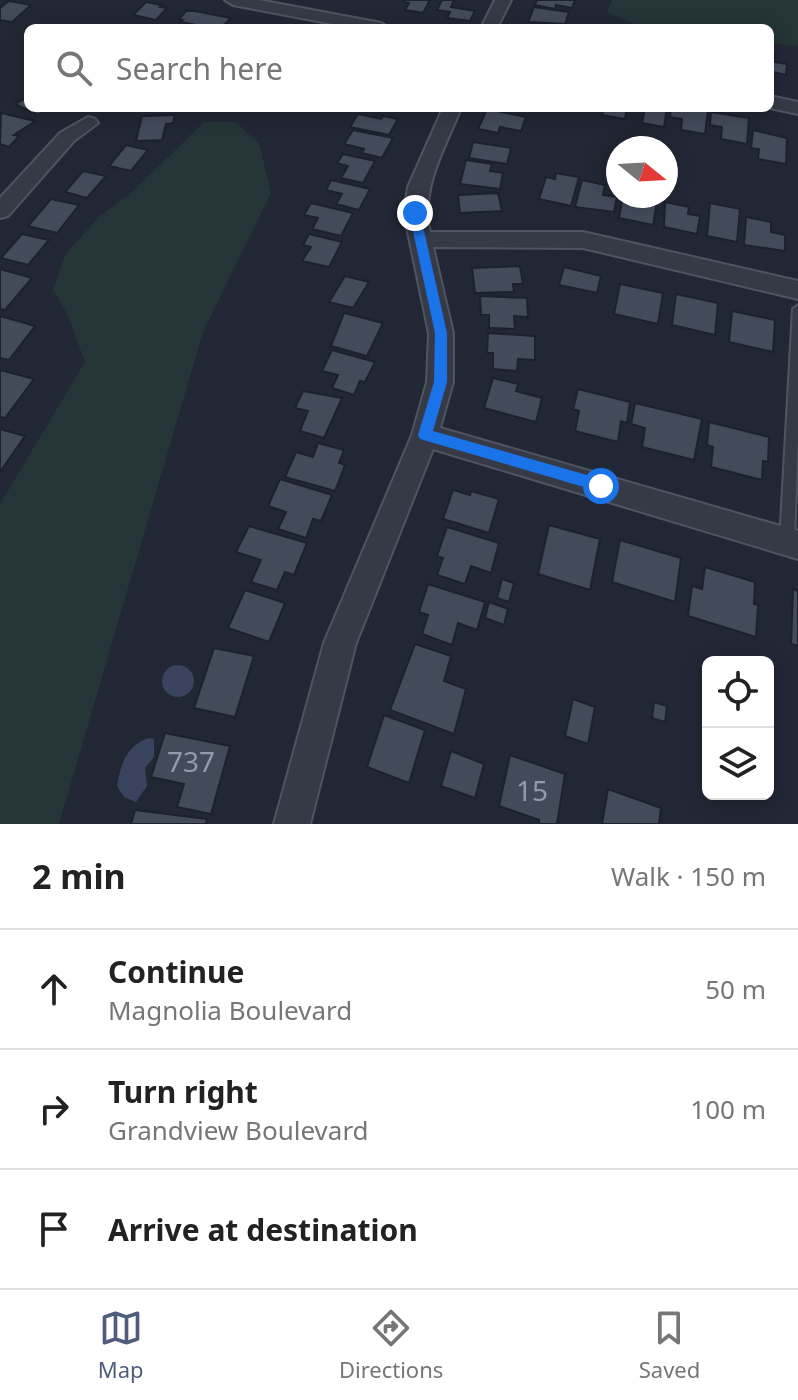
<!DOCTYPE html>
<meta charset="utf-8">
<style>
:root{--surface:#fff;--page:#f6f6f6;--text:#222;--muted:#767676;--line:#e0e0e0;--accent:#505c7e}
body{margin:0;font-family:"Noto Sans",sans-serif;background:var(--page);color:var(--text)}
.controls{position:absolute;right:24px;bottom:24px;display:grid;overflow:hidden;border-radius:12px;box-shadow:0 4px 20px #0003}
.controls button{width:72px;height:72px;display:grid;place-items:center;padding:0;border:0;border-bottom:2px solid var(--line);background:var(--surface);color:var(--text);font:40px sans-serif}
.compass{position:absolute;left:606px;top:136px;width:72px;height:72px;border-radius:50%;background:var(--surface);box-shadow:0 4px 20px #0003;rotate:108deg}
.stop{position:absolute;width:24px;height:24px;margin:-18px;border:6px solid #1a73e8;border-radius:50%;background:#fff}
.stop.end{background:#1a73e8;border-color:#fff;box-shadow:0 2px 8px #0008}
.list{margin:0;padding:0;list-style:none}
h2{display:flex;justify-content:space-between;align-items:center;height:104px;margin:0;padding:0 32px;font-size:34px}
h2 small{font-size:26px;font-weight:400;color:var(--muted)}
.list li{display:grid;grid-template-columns:52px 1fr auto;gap:24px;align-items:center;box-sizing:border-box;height:120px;padding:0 32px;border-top:2px solid var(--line)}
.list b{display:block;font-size:30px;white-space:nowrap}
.list p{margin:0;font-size:26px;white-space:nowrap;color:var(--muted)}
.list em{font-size:26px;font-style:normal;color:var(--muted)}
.icon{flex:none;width:44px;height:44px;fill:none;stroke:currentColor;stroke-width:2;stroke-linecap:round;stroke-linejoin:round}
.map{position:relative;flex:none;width:798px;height:824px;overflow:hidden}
.search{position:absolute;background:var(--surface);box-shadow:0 4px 20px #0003;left:24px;right:24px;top:24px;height:88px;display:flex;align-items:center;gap:20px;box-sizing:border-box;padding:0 28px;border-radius:12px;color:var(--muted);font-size:30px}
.sheet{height:464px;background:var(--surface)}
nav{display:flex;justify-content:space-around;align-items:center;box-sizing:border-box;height:112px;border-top:2px solid var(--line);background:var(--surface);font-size:22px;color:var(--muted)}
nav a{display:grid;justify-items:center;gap:4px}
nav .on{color:var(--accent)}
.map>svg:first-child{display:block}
</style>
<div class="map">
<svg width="798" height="824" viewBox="0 0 798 824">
<rect width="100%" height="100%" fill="#222735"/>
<!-- green -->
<g fill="#253437">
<polygon points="612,0 798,0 798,46 770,43 770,28 644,28 607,12"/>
<polygon points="204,122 235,122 259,143 271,193 203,332 59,824 0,824 0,504 85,362 68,316 53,289 66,253 101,215 129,195"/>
</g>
<!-- water -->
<g fill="#39435e">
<circle cx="178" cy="681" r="16"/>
<path d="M 149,738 L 154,739 L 154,757 L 145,768 L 147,786 L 136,802 L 124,797 L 117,786 C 120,766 127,744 149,738 Z"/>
</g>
<!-- building -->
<g fill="#434a5a" stroke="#1c212d" stroke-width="2">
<polygon points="405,0 430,0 423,13 405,10 409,3 404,2"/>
<polygon points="442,0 454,0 451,7 475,11 470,21 447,18 450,12 437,10"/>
<polygon points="537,0 575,0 572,8 556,5 555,9 535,5"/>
<polygon points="9,1 31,5 12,22 0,20 0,8"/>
<polygon points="146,2 162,5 160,7 167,8 156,20 133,15"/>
<polygon points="534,7 569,12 565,24 528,22"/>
<polygon points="186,11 195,11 231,18 221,28 211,28 181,22 183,20 179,19"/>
<polygon points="770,53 775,54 774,62 787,64 786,75 773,72 770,75"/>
<polygon points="28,97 28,108 51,108 38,115 15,104"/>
<polygon points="604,108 627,108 625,119 602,115"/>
<polygon points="631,108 667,108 664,127 642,123 644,112"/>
<polygon points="671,108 708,111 705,134 681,130 682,119 670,117"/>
<polygon points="487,109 526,117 521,131 500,127 498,133 478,129"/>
<polygon points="711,112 749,118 747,144 721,139 722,127 710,125"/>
<polygon points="1,113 35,121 14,135 19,136 9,147 0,144"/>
<polygon points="358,114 381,119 383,116 398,119 389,135 350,127"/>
<polygon points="175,115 173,123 166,124 162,140 136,141 142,116"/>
<polygon points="353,130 393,138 382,158 362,153 364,149 344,144"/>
<polygon points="753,130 787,138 786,164 758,159 759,149 751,148"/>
<polygon points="473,142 511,148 507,164 469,158"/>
<polygon points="126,145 148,150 131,171 109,166"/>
<polygon points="343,154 375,161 363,183 341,178 348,166 337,163"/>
<polygon points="466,160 492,164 490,171 503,173 500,189 460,184"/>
<polygon points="83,171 106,176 87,198 65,192"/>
<polygon points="556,173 579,177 571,206 539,199 546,177 555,179"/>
<polygon points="331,180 370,189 359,210 336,204 342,194 326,190"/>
<polygon points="582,180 605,185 603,195 617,197 614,212 575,207"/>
<polygon points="498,193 502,211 460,213 458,195"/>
<polygon points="623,196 658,196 653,225 619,218"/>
<polygon points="51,199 79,205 57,233 28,226"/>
<polygon points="665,202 689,207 688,214 700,216 697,234 664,227"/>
<polygon points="311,203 353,213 341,236 312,229 318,218 304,215"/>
<polygon points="710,203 740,209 737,242 707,236"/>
<polygon points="746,217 771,222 771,232 785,235 785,251 744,245"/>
<polygon points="22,234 49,240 28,265 1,258"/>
<polygon points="309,234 342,242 329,267 302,261 311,247 303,245"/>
<polygon points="520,266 523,284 513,284 514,292 475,293 472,268"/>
<polygon points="564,267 601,276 597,293 559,285"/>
<polygon points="0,269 32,278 5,310 0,309"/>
<polygon points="345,276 369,282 353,308 329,302"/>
<polygon points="620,284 663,293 658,324 614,314"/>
<polygon points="676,294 718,303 715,335 672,325"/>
<polygon points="480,296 527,298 528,317 514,316 515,329 489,328 489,315 481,315"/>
<polygon points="732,311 775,320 773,352 729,342"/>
<polygon points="344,313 383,323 367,356 331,346"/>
<polygon points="0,316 35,326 9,360 0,358"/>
<polygon points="488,333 535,336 535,360 518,359 517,371 493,369 493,353 487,353"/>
<polygon points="332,350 375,362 365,382 360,381 354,395 332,388 338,375 322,371"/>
<polygon points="0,370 34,379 5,418 0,417"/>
<polygon points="493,378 518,384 516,391 542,398 536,422 484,408"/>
<polygon points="578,389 630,402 627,423 621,421 618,442 575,431 579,411 573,409"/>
<polygon points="303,391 342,398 324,438 300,431 308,411 295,408"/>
<polygon points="635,403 702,419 694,460 642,447 645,428 631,424"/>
<polygon points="709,422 769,437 768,462 763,461 762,480 711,467 713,447 707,445"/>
<polygon points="0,429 25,436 0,472"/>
<polygon points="318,443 344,450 339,463 345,465 335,491 285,477 296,452 313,457"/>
<polygon points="280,479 332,495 321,521 313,519 306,538 278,529 286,512 268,506"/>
<polygon points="453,490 470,495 471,491 499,499 489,533 443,519"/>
<polygon points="549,525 600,539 590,590 538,574"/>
<polygon points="249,526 307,543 294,575 285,572 277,590 251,582 261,560 236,552"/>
<polygon points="447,527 499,543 491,573 471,566 465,584 437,575 443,558 437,556"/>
<polygon points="620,540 681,558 675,602 612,582"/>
<polygon points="705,567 755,582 754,604 758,605 756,637 688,616 692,586 702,589"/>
<polygon points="502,579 514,583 509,602 497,598"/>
<polygon points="428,584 485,602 477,630 458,623 452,645 422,634 428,615 419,612"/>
<polygon points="793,589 798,591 798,646 791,644"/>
<polygon points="245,590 285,603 269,642 228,628"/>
<polygon points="489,602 508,609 504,625 485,618"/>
<polygon points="415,644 451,656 444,681 466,689 454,734 390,710"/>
<polygon points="214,648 254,656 235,717 194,708"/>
<polygon points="573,699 595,707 588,744 565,736"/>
<polygon points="654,702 667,706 665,722 652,718"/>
<polygon points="384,715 425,730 409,783 367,767"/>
<polygon points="165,733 230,746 211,814 177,807 184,784 151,777"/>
<polygon points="451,751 484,764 475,798 441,786"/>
<polygon points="510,755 565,774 557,824 539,824 539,820 499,806"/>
<polygon points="608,789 661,808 659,824 602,824"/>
<polygon points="135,810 207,819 206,824 131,824"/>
</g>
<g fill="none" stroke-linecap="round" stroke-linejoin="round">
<!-- service casing -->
<g stroke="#4f5461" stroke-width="4">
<polygon id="service" points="798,305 798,439 794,541 792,545 787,547 782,545 780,541 793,309"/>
</g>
<!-- minor casing -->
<g stroke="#4f5461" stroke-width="4">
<g id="minor">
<polygon points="225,0 259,0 381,23 389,28 354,28 233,5"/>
<polygon points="495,0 511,0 497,28 481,28"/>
<polygon points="770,96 798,102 798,114 770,108"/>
<path d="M 443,108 L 461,108 C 445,148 420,188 430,232 L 583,232 L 798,281 L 798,299 L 583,248 L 433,247 L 453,333 L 453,382 L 440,428 L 798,531 L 798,559 L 433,449 L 356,643 L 310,824 L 274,824 L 324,643 L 412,435 L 427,382 L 429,333 L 404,213 L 408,187 Z"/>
<polygon points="88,117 95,119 98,123 74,141 8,216 0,218 0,198 60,133"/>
</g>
</g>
<!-- service -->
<use href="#service" fill="#353a46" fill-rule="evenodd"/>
<!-- minor -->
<use href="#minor" fill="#353a46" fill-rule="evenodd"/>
</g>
<!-- route -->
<polygon fill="#1a73e8" points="415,210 420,213 447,333 447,382 433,431 601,479 608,486 606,490 601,492 420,439 418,435 434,382 435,333 409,213"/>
<g text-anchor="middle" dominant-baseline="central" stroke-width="8" stroke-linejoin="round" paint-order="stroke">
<!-- near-number labels -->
<g font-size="28" fill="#949aa9">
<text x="191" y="761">737</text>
<text x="532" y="790">15</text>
</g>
</g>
</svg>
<div class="controls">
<button><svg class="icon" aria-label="locate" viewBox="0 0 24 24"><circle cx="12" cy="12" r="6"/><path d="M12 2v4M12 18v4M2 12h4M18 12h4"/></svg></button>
<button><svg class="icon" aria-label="layers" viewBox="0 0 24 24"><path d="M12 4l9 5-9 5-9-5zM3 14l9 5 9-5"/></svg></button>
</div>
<svg class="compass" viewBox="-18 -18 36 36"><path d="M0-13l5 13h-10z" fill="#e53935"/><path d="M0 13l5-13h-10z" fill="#767676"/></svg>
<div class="stop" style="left:601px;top:486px"></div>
<div class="stop end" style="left:415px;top:213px"></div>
<div class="search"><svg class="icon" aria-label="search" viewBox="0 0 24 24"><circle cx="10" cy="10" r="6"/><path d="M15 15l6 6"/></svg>Search here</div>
</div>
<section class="sheet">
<h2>2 min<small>Walk · 150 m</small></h2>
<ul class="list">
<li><svg class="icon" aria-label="ahead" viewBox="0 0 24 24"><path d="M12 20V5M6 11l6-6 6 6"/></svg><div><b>Continue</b><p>Magnolia Boulevard</p></div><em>50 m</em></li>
<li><svg class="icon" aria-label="right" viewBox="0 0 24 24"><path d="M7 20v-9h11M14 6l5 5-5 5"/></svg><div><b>Turn right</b><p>Grandview Boulevard</p></div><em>100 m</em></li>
<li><svg class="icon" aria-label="arrive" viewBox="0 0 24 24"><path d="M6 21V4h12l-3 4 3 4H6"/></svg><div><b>Arrive at destination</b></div></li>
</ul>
</section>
<nav>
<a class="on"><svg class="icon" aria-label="map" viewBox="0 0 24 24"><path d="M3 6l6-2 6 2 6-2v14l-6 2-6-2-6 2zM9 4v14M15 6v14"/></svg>Map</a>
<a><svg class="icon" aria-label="directions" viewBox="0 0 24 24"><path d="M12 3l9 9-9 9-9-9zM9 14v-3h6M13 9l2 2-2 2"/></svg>Directions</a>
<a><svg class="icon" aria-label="saved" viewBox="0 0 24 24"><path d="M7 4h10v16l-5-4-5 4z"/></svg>Saved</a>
</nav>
